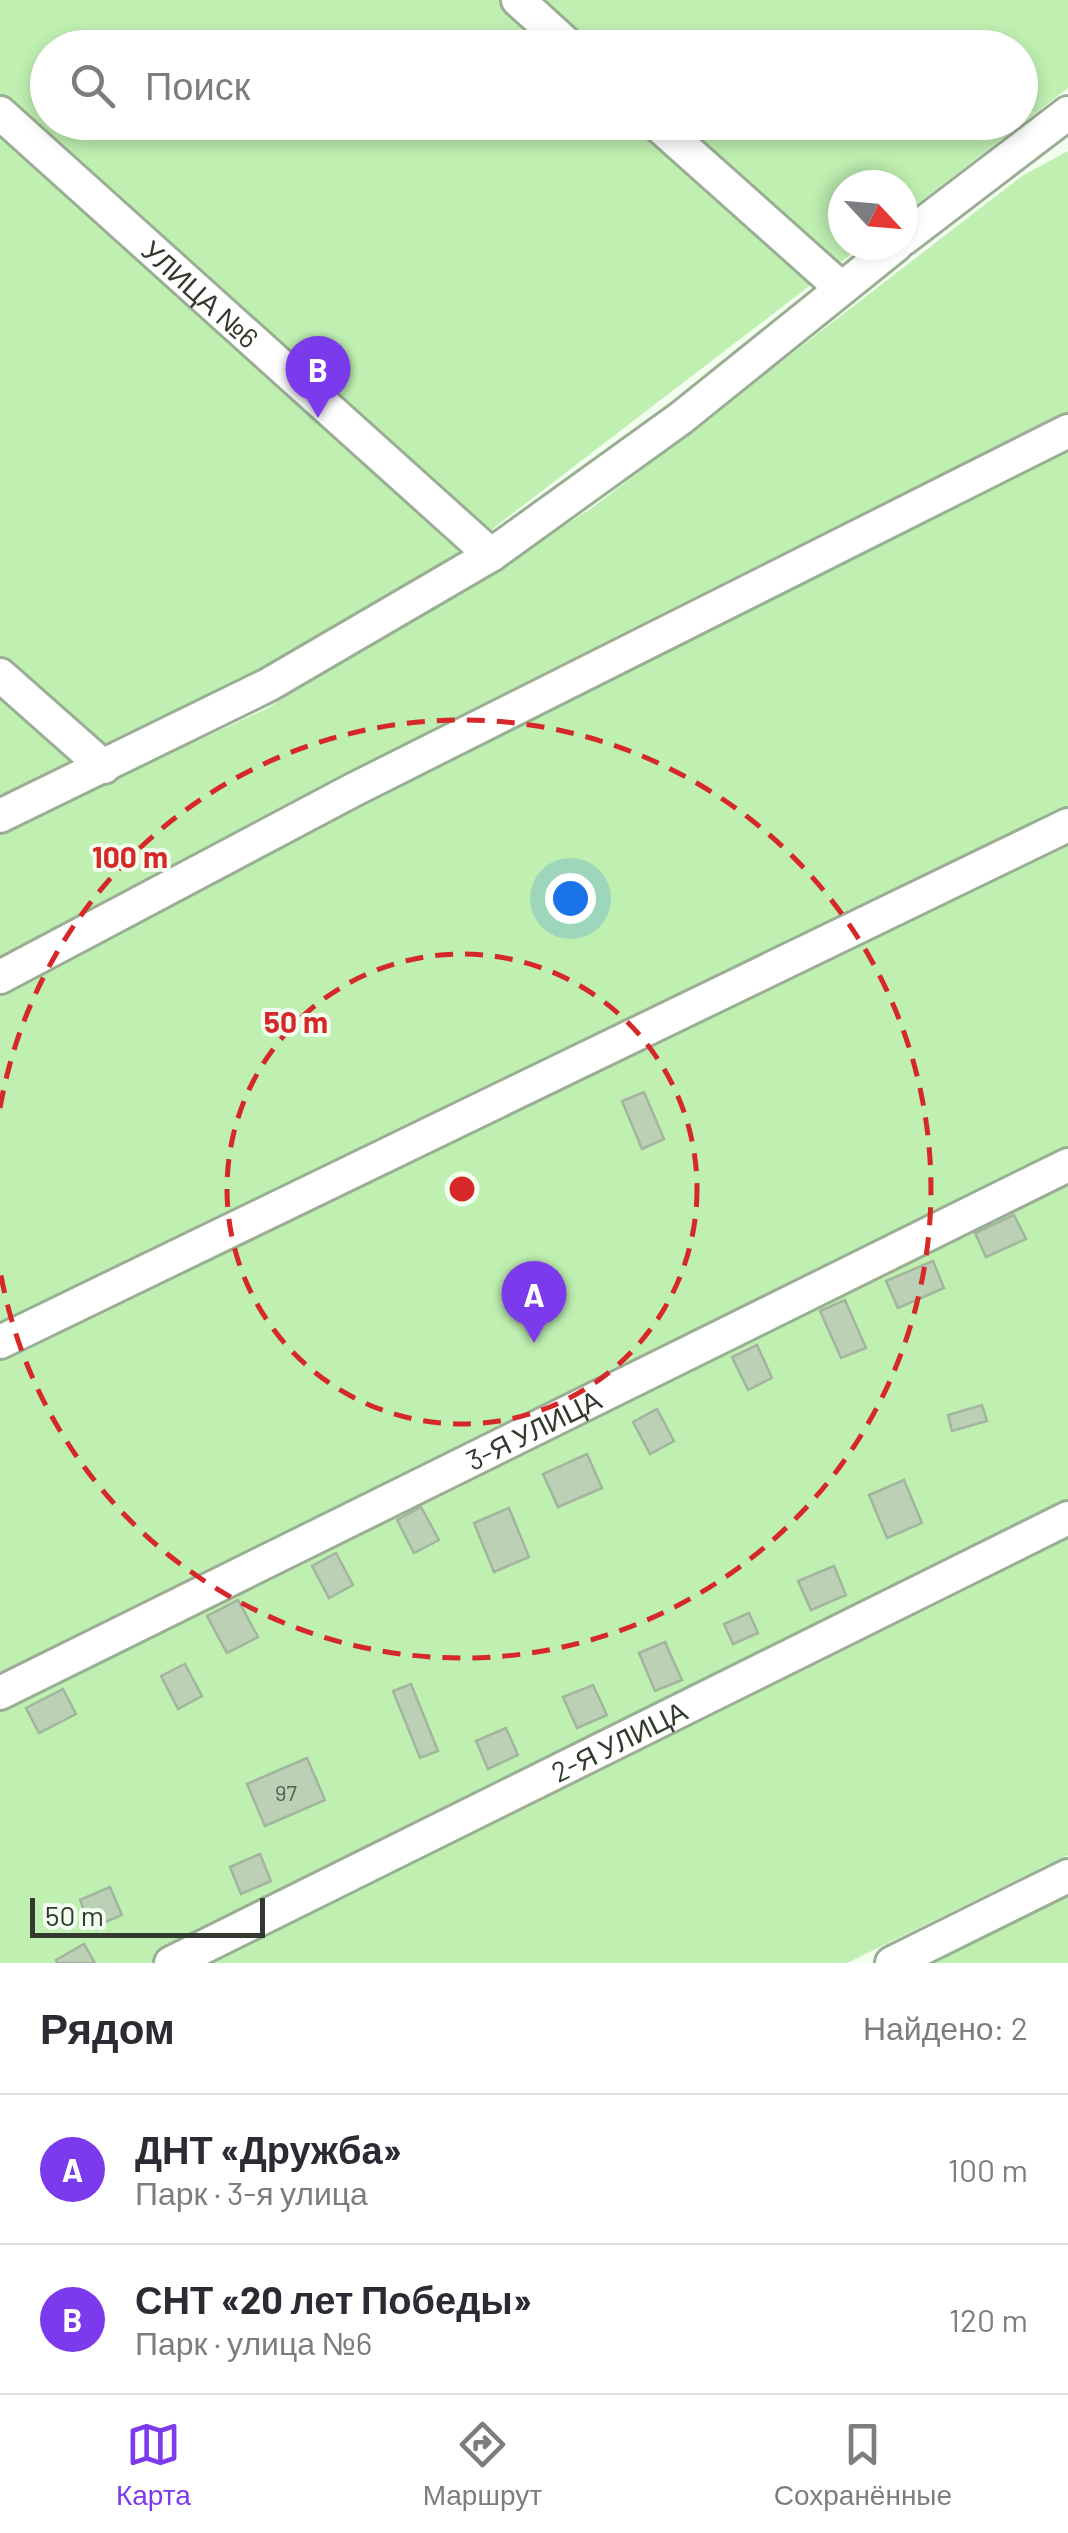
<!DOCTYPE html>
<html lang="ru">
<meta charset="utf-8">
<style>
:root{--surface:#fff;--page:#f2f2f3;--text:#2b2b33;--muted:#7c7c81;--line:#e1e1e2;--accent:#7c3aed}
body{margin:0;font-family:Barlow,sans-serif;background:var(--page);color:var(--text)}
.compass{position:absolute;left:828px;top:170px;width:90px;height:90px;border-radius:50%;background:var(--surface);box-shadow:0 5px 15px #0003;rotate:116deg}
.scale{position:absolute;left:30px;bottom:25px;width:235px;box-sizing:border-box;padding-left:10px;border:5px solid #323a2f;border-top:0;font-size:28px;line-height:35px;white-space:nowrap;color:#323a2f;-webkit-text-stroke:8px #f2feee;paint-order:stroke}
.you{position:absolute;left:570px;top:898px;width:35px;height:35px;margin:-25px;border:8px solid #fff;border-radius:50%;background:#1a73e8;box-shadow:0 0 0 15px #1a73e833}
.badge{display:grid;place-items:center;width:65px;height:65px;border-radius:50%;background:var(--accent);color:#fff;font-size:32px;font-weight:700}
.pin{position:absolute;translate:-50% -82px;filter:drop-shadow(0 2px 5px #0008)}
.pin::after{content:'';position:absolute;top:52px;width:35px;height:30px;background:inherit;clip-path:polygon(0 0,100% 0,50% 100%)}
.list{margin:0;padding:0;list-style:none}
h2{display:flex;justify-content:space-between;align-items:center;height:130px;margin:0;padding:0 40px;font-size:42px}
h2 small{font-size:32px;font-weight:400;color:var(--muted)}
.list li{display:grid;grid-template-columns:65px 1fr auto;gap:30px;align-items:center;box-sizing:border-box;height:150px;padding:0 40px;border-top:2px solid var(--line)}
.list b{display:block;font-size:38px;white-space:nowrap}
.list p{margin:0;font-size:32px;white-space:nowrap;color:var(--muted)}
.list em{font-size:32px;font-style:normal;color:var(--muted)}
.icon{flex:none;width:55px;height:55px;fill:none;stroke:currentColor;stroke-width:2;stroke-linecap:round;stroke-linejoin:round}
.map{position:relative;flex:none;width:1068px;height:1963px;overflow:hidden}
.search{position:absolute;background:var(--surface);box-shadow:0 5px 15px #0003;left:30px;right:30px;top:30px;height:110px;display:flex;align-items:center;gap:25px;box-sizing:border-box;padding:0 35px;border-radius:55px;color:var(--muted);font-size:38px}
.sheet{height:430px;background:var(--surface)}
nav{display:flex;justify-content:space-around;align-items:center;box-sizing:border-box;height:140px;border-top:2px solid var(--line);background:var(--surface);font-size:28px;color:var(--muted)}
nav a{display:grid;justify-items:center;gap:5px}
nav .on{color:var(--accent)}
.map>svg:first-child{display:block}
</style>
<div class="map">
<svg width="1068" height="1963" viewBox="0 0 1068 1963">
<rect width="100%" height="100%" fill="#f2feee"/>
<!-- green -->
<g fill="#bfefb1" fill-rule="evenodd">
<path d="M 0,0 L 1068,0 L 1068,88 L 903,215 L 903,185 L 843,185 L 843,245 L 863,245 L 410,592 L 184,711 L 0,797 ZM 48,48 L 1020,48 L 1020,122 L 48,122 Z"/>
<polygon points="1068,151 1068,1855 847,1963 0,1963 0,832 266,709 592,508 1022,176"/>
<polygon points="1068,1895 1068,1963 931,1963"/>
</g>
<!-- building -->
<g fill="#bcd0b6" stroke="#a2b69d" stroke-width="2.5">
<polygon points="644,1092 664,1139 642,1149 622,1101"/>
<polygon points="1014,1215 1026,1239 986,1257 975,1233"/>
<polygon points="933,1261 944,1288 898,1308 886,1281"/>
<polygon points="845,1300 866,1348 841,1358 820,1311"/>
<polygon points="757,1345 772,1378 748,1390 732,1357"/>
<polygon points="982,1405 987,1421 952,1431 948,1415"/>
<polygon points="657,1409 674,1441 650,1454 633,1422"/>
<polygon points="587,1454 602,1488 558,1507 543,1474"/>
<polygon points="904,1480 922,1523 887,1538 869,1495"/>
<polygon points="421,1507 439,1540 414,1553 397,1520"/>
<polygon points="509,1508 529,1557 494,1572 474,1523"/>
<polygon points="336,1553 353,1585 329,1598 312,1566"/>
<polygon points="834,1566 846,1595 811,1610 798,1581"/>
<polygon points="238,1600 258,1637 227,1653 207,1616"/>
<polygon points="749,1613 758,1633 733,1644 724,1624"/>
<polygon points="665,1642 682,1680 655,1691 639,1653"/>
<polygon points="185,1664 202,1696 178,1709 161,1676"/>
<polygon points="411,1684 438,1751 420,1758 393,1691"/>
<polygon points="593,1685 607,1715 577,1728 563,1697"/>
<polygon points="63,1689 76,1714 39,1733 26,1708"/>
<polygon points="506,1728 518,1755 488,1769 476,1741"/>
<polygon points="307,1758 325,1800 265,1826 247,1784"/>
<polygon points="260,1854 271,1881 241,1894 230,1867"/>
<polygon points="110,1887 122,1915 91,1928 80,1900"/>
<polygon points="84,1944 95,1963 57,1963 56,1960"/>
</g>
<g fill="none" stroke-linecap="round" stroke-linejoin="round">
<!-- minor casing -->
<g stroke="#9aae94" stroke-width="38">
<g id="minor">
<polyline points="518,0 571,48"/>
<path id="s1" d="M 0,113 L 491,555"/>
<polyline points="655,122 841,288"/>
<polyline points="903,239 1068,113"/>
<polyline points="0,675 104,767"/>
<polyline points="0,816 268,685 491,555 681,418 896,245"/>
<polyline points="0,977 353,790 1068,431"/>
<polyline points="0,1342 1068,825"/>
<path id="s2" d="M 0,1693 L 1068,1165"/>
<path id="s3" d="M 171,1963 L 1068,1518"/>
<polyline points="892,1963 1068,1876"/>
</g>
</g>
<!-- minor -->
<use href="#minor" stroke="#fff" stroke-width="32"/>
</g>
<!-- distance rings -->
<g fill="none" stroke="#d62828" stroke-width="5" stroke-dasharray="18 12">
<circle cx="462" cy="1189" r="235"/>
<path d="M0 1108A469 469 0 1 1 0 1270"/>
</g>
<g text-anchor="middle" dominant-baseline="central" stroke-width="8" stroke-linejoin="round" paint-order="stroke">
<!-- number labels -->
<g font-size="22" fill="#546051">
<text x="286" y="1792">97</text>
</g>
<!-- street labels -->
<g font-size="28" fill="#323a2f" stroke="#f2feee">
<text stroke="none"><textPath href="#s1" startOffset="270">УЛИЦА №6</textPath></text>
<text stroke="none"><textPath href="#s2" startOffset="595">3-Я УЛИЦА</textPath></text>
<text stroke="none"><textPath href="#s3" startOffset="500">2-Я УЛИЦА</textPath></text>
</g>
</g>
<circle cx="462" cy="1189" r="15" fill="#d62828" stroke="#f2feee" stroke-width="5"/>
<g font-size="30" text-anchor="middle" font-weight="bold" fill="#d62828" stroke="#f2feee" stroke-width="8" stroke-linejoin="round" paint-order="stroke">
<text x="130" y="868">100 m</text>
<text x="296" y="1033">50 m</text>
</g>
</svg>
<svg class="compass" viewBox="-18 -18 36 36"><path d="M0-13l5 13h-10z" fill="#e53935"/><path d="M0 13l5-13h-10z" fill="#7c7c81"/></svg>
<div class="scale">50 m</div>
<div class="you"></div>
<div class="pin badge" style="left:534px;top:1343px">A</div>
<div class="pin badge" style="left:318px;top:418px">B</div>
<div class="search"><svg class="icon" aria-label="search" viewBox="0 0 24 24"><circle cx="10" cy="10" r="6"/><path d="M15 15l6 6"/></svg>Поиск</div>
</div>
<section class="sheet">
<h2>Рядом<small>Найдено: 2</small></h2>
<ul class="list">
<li><span class="badge">A</span><div><b>ДНТ «Дружба»</b><p>Парк · 3-я улица</p></div><em>100 m</em></li>
<li><span class="badge">B</span><div><b>СНТ «20 лет Победы»</b><p>Парк · улица №6</p></div><em>120 m</em></li>
</ul>
</section>
<nav>
<a class="on"><svg class="icon" aria-label="map" viewBox="0 0 24 24"><path d="M3 6l6-2 6 2 6-2v14l-6 2-6-2-6 2zM9 4v14M15 6v14"/></svg>Карта</a>
<a><svg class="icon" aria-label="directions" viewBox="0 0 24 24"><path d="M12 3l9 9-9 9-9-9zM9 14v-3h6M13 9l2 2-2 2"/></svg>Маршрут</a>
<a><svg class="icon" aria-label="saved" viewBox="0 0 24 24"><path d="M7 4h10v16l-5-4-5 4z"/></svg>Сохранённые</a>
</nav>
